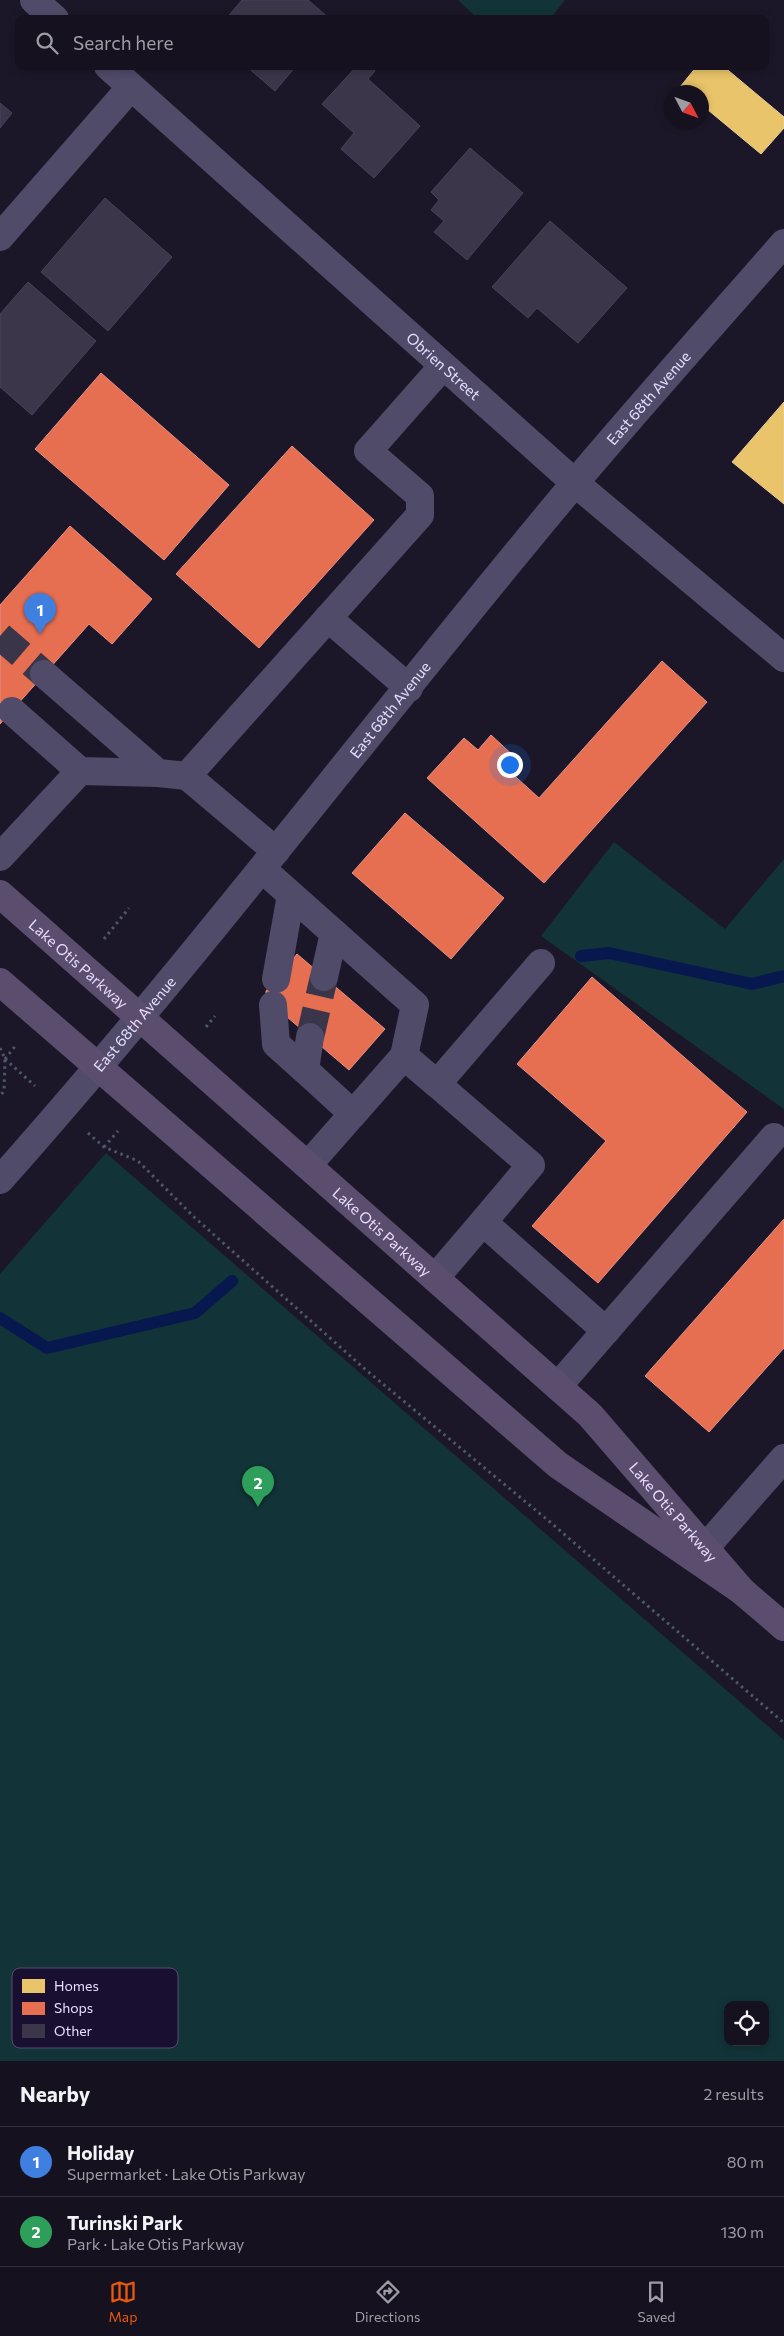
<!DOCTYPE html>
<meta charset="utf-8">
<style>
:root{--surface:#15111e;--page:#1e1a27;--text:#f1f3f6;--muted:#9d9da4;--line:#34313c;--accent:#ea580c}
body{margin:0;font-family:Commissioner,sans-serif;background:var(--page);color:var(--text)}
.controls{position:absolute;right:15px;bottom:15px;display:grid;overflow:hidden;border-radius:10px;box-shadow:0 2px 8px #0003}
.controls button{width:45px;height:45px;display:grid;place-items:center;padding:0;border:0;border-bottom:1px solid var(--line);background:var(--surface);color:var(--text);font:25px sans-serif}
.compass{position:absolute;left:664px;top:85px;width:45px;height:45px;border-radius:50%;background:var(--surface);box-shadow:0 2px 8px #0003;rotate:131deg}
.you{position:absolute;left:509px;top:764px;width:18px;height:18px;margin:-12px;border:4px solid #fff;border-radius:50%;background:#1a73e8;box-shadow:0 0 0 8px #1a73e833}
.badge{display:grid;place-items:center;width:32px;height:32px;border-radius:50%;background:var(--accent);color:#fff;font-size:16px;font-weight:700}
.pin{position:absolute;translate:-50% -41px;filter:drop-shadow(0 1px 2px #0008)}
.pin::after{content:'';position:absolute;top:26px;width:18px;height:15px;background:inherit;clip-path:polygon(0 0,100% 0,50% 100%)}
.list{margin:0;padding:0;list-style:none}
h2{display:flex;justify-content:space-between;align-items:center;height:65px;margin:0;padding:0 20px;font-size:21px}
h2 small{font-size:16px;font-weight:400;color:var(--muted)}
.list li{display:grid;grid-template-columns:32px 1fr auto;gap:15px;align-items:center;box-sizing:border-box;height:70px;padding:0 20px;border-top:1px solid var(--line)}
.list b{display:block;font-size:19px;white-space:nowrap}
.list p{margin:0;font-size:16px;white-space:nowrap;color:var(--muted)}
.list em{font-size:16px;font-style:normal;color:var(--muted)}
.icon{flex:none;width:28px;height:28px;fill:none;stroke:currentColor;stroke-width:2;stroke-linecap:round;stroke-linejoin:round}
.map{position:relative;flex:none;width:784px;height:2061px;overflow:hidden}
.search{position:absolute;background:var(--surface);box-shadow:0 2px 8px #0003;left:15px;right:15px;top:15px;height:55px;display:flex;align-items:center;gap:12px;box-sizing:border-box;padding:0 18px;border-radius:10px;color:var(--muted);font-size:19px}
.sheet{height:205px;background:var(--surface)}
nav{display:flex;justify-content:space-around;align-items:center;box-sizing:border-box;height:70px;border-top:1px solid var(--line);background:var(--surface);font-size:14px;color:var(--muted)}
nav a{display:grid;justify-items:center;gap:2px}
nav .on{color:var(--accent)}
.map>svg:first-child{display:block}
</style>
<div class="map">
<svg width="784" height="2061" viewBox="0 0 784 2061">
<rect width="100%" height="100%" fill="#1c1728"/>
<!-- green -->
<g fill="#123338" fill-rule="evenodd">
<polygon points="458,0 565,0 550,19 478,19"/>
<polygon points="614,842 725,929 784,859 784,1109 541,936"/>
<path d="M 106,1153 L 784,1740 L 784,2061 L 0,2061 L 0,1274 ZM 728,2005 L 765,2005 L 765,2042 L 728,2042 Z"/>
</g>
<!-- homes -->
<g fill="#e9c46a" stroke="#e8cc97">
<polygon points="697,66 723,66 784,117 784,128 761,154 702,105 702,92 687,92 680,87"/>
<polygon points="784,402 784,504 732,462"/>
</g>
<!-- shops -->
<g fill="#e76f51" stroke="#e79085">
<polygon points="101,373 229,485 164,560 35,449"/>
<polygon points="292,446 374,520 259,648 176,574"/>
<polygon points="70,526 152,599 112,644 89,624 0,724 0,605"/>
<polygon points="662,661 707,702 544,883 427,778 464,738 478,750 491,735 517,759 507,769 539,798"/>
<polygon points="405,813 504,898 451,959 352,873"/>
<polygon points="297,954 385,1029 349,1070 266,999 266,991"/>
<polygon points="592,977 747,1112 598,1283 532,1226 606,1141 517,1064"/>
<polygon points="784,1219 784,1348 709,1432 645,1376"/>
</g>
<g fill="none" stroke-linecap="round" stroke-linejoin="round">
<!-- stream -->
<g stroke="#07184f" stroke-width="12">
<polyline points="581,956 609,953 752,984 784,976"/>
<polyline points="0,1318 47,1348 195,1313 232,1281"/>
</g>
</g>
<!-- building -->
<g fill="#3b3649" stroke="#49425b">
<polygon points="242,0 308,0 330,19 226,19"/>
<polygon points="246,66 296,66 275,91"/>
<polygon points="357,66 369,66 375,71 368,79 420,126 374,178 341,149 354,133 322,104"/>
<polygon points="0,103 12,113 0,128"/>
<polygon points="470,148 523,193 467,260 434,232 444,221 431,210 439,200 431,192"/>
<polygon points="105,198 172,257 108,331 41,272"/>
<polygon points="550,221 627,288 578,343 537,308 528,318 492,287"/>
<polygon points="28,282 96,341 32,415 0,387 0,314"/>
</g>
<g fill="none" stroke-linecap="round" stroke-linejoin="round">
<!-- minor-tunnel -->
<g stroke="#3a3548" stroke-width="28" stroke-dasharray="28 14" stroke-linecap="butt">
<polyline points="0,636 44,674"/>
<polyline points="310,1037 324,977"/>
</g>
<!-- path -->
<g stroke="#4b586b" stroke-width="3" stroke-dasharray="2.5 4" stroke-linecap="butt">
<polyline points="104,939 129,908"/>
<polyline points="206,1027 215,1016"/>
<polyline points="0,1048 5,1059 4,1091 0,1096"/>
<polyline points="5,1059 35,1086"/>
<polyline points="5,1059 17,1044"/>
<polyline points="88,1133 104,1147 138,1161 194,1217 366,1370 550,1522 784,1723"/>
<polyline points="104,1147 118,1131"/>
</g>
<!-- minor -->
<g stroke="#504b69" stroke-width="28">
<polyline points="34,0 55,19"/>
<path id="s1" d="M 108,66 L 575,483 L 784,658"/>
<polyline points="0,237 131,87"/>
<polyline points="328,618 409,688"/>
<polyline points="44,674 158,773 187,776 420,515 420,496 368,451 443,366"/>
<polyline points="12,711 80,771 158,773"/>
<polyline points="187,776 276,851"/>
<polyline points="0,857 80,771"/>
<polyline points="262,869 334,933 324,977"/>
<polyline points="334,933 415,1005 404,1056"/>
<polyline points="276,979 291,895"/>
<polyline points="273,1005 276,1044 305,1070"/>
<polyline points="310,1037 305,1070 353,1114"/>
<polyline points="308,1165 404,1056 437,1084"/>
<path id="s2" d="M 0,1180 C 200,955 381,714 574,484 C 643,402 714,323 784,243"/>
<polyline points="483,1222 531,1165 437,1084 541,963"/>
<polyline points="435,1278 483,1222 606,1331"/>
<polyline points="558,1386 774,1137"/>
<polyline points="705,1548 784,1458"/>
</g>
<!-- major -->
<g stroke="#5b4d6d" stroke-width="28">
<path id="s3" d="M 0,894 L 590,1415 L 742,1591"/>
<polyline points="0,982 558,1465 742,1591 784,1627"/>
</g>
</g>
<g text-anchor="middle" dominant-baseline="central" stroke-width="5" stroke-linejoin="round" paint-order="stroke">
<!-- street labels -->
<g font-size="15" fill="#e6deff" stroke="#190f30">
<text stroke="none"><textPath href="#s1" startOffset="450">Obrien Street</textPath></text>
<text stroke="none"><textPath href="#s2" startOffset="1016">East 68th Avenue</textPath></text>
<text stroke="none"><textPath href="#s2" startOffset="611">East 68th Avenue</textPath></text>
<text stroke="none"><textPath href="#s3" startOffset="105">Lake Otis Parkway</textPath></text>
<text stroke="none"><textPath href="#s2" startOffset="206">East 68th Avenue</textPath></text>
<text stroke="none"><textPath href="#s3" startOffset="510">Lake Otis Parkway</textPath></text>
<text stroke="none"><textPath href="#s3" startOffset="915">Lake Otis Parkway</textPath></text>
</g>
</g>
<!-- legend -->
<rect x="12" y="1968" width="166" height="80" rx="8" fill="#190f30" stroke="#564d6e" stroke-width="1"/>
<rect x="22" y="1979" width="23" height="14" fill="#e9c46a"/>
<rect x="22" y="2002" width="23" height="13" fill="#e76f51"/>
<rect x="22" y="2024" width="23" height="14" fill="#3b3649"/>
<g font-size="14" fill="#e6deff">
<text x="54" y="1991">Homes</text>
<text x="54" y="2013">Shops</text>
<text x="54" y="2036">Other</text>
</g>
</svg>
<div class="controls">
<button><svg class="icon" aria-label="locate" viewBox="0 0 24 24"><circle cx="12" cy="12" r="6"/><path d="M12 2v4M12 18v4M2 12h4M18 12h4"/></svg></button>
</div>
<svg class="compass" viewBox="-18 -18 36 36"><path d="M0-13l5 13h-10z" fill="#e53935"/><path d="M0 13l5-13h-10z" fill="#9d9da4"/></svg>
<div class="you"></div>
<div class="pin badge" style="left:40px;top:634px;background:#3f7fe0">1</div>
<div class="pin badge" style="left:258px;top:1507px;background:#2e9e5b">2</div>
<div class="search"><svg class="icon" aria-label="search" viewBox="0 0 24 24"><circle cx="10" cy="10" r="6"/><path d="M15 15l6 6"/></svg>Search here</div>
</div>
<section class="sheet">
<h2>Nearby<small>2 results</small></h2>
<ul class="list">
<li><span class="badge" style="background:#3f7fe0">1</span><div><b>Holiday</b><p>Supermarket · Lake Otis Parkway</p></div><em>80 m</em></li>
<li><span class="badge" style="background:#2e9e5b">2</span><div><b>Turinski Park</b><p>Park · Lake Otis Parkway</p></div><em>130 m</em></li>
</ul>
</section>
<nav>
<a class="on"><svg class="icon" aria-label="map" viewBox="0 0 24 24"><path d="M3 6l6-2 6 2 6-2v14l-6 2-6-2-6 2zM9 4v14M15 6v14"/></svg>Map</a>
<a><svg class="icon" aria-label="directions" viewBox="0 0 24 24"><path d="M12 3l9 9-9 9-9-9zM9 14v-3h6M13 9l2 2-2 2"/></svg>Directions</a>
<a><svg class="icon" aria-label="saved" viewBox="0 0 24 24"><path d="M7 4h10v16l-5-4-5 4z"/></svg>Saved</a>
</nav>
